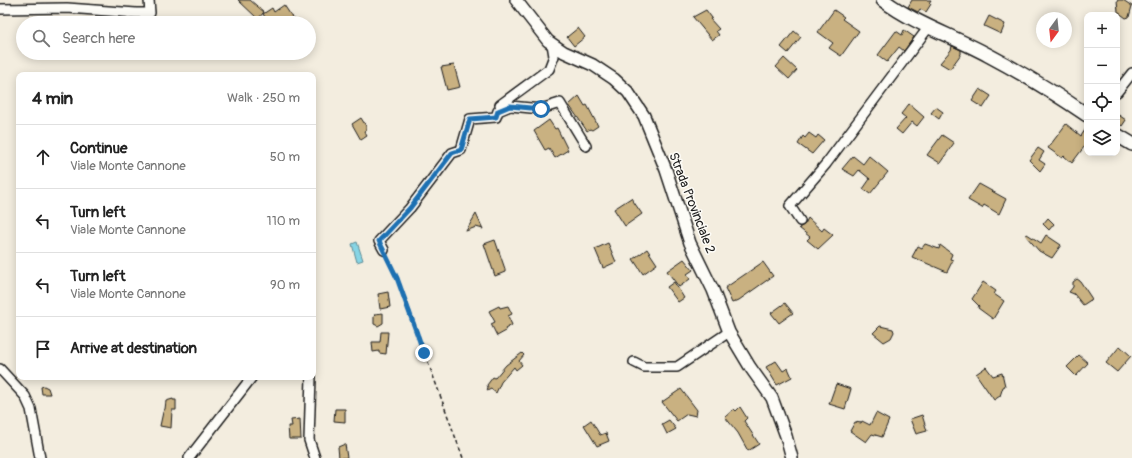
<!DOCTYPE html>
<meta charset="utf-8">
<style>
:root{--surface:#fff;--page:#f2f2f2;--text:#222;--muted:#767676;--line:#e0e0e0}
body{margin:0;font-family:Pangolin,sans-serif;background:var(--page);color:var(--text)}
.controls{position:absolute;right:12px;top:12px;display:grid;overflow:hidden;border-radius:8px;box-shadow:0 2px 10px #0003}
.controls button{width:36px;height:36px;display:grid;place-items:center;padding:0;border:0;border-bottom:1px solid var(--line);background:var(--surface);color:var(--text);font:20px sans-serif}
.compass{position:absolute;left:1036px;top:12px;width:36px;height:36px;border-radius:50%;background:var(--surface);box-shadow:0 2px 10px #0003;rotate:195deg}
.stop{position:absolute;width:12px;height:12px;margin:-9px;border:3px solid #1f6fb2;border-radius:50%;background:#fff}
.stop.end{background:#1f6fb2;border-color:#fff;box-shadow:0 1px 4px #0008}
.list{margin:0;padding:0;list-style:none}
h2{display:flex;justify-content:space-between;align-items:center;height:52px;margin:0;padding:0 16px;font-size:17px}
h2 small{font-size:13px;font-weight:400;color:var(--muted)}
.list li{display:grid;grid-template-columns:26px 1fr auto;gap:12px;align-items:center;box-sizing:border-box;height:64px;padding:0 16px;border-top:1px solid var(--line)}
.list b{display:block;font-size:15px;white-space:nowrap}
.list p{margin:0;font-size:13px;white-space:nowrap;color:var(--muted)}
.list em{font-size:13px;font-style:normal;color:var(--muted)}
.icon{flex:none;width:22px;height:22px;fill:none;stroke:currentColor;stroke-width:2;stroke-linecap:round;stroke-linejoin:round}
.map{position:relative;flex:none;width:1132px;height:458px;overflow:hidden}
.search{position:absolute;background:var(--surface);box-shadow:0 2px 10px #0003;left:16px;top:16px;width:300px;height:44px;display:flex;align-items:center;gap:10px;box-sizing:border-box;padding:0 14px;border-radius:22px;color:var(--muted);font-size:15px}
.panel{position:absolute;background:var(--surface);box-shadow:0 2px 10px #0003;left:16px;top:72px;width:300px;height:308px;border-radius:8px}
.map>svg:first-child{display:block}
</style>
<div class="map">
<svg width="1132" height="458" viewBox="0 0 1132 458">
<rect width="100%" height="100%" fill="#f3eddf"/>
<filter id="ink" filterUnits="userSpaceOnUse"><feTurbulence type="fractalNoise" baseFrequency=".025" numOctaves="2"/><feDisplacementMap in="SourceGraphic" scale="8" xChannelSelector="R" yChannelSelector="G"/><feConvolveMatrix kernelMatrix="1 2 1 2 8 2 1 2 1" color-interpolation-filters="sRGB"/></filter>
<g filter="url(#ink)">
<!-- water -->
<polygon fill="#87d5e5" stroke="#5c8b95" points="357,242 363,260 357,262 352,244"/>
<!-- building -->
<g fill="#c9b181" stroke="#1c1c1c">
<polygon points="238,0 250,0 264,12 258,19"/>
<polygon points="912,0 931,0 929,3 931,4 926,12 920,9 918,12 908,7"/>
<polygon points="1117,0 1123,0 1132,6 1129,17 1126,18 1118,12"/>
<polygon points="284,5 296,23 280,23 278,20 274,23 269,23 263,14 272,8 274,12"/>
<polygon points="706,10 712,18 710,19 719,29 716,31 719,35 712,40 693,17"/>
<polygon points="834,10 844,17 842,19 859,31 841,56 829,48 833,43 818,32"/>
<polygon points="989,16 1005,24 1001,34 984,26"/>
<polygon points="578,28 585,37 574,46 567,37"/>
<polygon points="904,30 914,37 904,51 899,47 887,62 878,55 896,31 902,35"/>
<polygon points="794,31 801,37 788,53 781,47"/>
<polygon points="952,46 961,50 961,54 950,69 940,63 951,50"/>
<polygon points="784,58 797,70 789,79 776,67"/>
<polygon points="454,65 460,87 447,90 441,67"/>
<polygon points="980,89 991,96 983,108 972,101"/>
<polygon points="579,96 585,106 587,105 598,126 592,130 590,129 587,131 569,105"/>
<polygon points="909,104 924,117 917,126 912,122 902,134 896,129 906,118 901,114"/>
<polygon points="936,107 943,112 939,119 931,113"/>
<polygon points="1117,114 1126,120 1122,126 1117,122"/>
<polygon points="361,118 366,126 366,130 364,131 367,136 361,140 352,124"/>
<polygon points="549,120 555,129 557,128 568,150 555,158 549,148 545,150 534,131"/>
<polygon points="1066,124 1081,136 1087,127 1087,143 1072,163 1064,156 1062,158 1048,148"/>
<polygon points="809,133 816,138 818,135 824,140 812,154 798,144 803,136 805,138"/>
<polygon points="942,135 954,143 940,163 927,155"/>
<polygon points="1038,148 1044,152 1039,160 1045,164 1040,171 1029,160"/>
<polygon points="853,156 863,164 869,156 888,172 870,194 863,189 870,179 859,170 854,176 842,169"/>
<polygon points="979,184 1006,199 999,214 984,205 982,208 968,200"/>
<polygon points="631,198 642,214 625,226 614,209"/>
<polygon points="476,214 483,229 476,227 466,231"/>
<polygon points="808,218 822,231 824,228 833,235 818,249 807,240 810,237 799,228 805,224"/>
<polygon points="1048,218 1054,224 1049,230 1043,224"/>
<polygon points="1027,234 1041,243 1046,235 1061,245 1052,258 1039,251 1026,236"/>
<polygon points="495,240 505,269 505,272 495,276 484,244"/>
<polygon points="608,243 616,262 603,268 595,249"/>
<polygon points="925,244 939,249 940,245 952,254 950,259 953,260 947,272 912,257 918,246 922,248"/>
<polygon points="647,249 657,264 643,274 633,259"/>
<polygon points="684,259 693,270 687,274 690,279 679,287 667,271"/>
<polygon points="763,262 773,276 739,300 732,303 725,288"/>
<polygon points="1077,279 1080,281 1092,299 1083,305 1074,294 1069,292 1073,287 1073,282"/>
<polygon points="674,282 684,298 678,302 667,287"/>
<polygon points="983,282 996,291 994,294 1004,301 993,319 978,308 979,306 972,299"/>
<polygon points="388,292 390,307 380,309 378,294"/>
<polygon points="785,303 793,313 779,323 771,313"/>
<polygon points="499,306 500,308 508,306 512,314 508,316 512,325 505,329 506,331 497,336 491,324 495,322 489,311"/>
<polygon points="383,313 383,323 378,326 374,324 374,317 375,314"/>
<polygon points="880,326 893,329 894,332 891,338 884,342 873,333"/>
<polygon points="381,332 388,332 386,354 379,353 379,351 373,352 372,342 380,342"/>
<polygon points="1120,346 1131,356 1117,372 1106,363"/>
<polygon points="522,353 524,355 519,361 522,365 516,370 514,367 501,382 496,393 491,389 487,391 488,387 487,385 493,377 495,378 506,365"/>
<polygon points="1079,355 1088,363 1076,376 1067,367"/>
<polygon points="776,361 783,371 788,368 792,377 777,385 766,367"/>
<polygon points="986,367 993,376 1002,373 1005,386 1003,387 1000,396 994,400 976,374"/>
<polygon points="836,384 851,389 845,409 829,404"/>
<polygon points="44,386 48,388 50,394 42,394 41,387"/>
<polygon points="681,389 697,410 696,416 687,414 677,421 662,402"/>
<polygon points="173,399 173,400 176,400 176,410 172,410 171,428 160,426 163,412 165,409 166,401"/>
<polygon points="740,407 747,418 744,421 759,444 748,451 738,433 725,417 734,409 736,411"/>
<polygon points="335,409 345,409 345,422 334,421"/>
<polygon points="876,413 889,420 882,437 872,434 866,442 850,431 855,422 861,423 862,421 870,425"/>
<polygon points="922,415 927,431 916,434 910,419"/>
<polygon points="300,419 301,439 289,439 288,426 292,426 291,420"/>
<polygon points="591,420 600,435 606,433 609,441 597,446 584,425"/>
<polygon points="669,420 676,429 667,434 662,424"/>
<polygon points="345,444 347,458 339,458 338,447"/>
</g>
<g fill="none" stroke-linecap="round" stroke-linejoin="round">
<!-- minor casing -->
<g stroke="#1c1c1c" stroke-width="12">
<g id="minor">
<polyline points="0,9 67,8 136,13 150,13 149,0"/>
<polyline points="552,44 554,56 549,69 500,105 541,109 560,103 586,146"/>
<polyline points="1117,92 1132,73"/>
<polyline points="800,221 790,206 826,164 928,28"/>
<polyline points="384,250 379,241 410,208 452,153 461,150 470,119 496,117 498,111 510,106"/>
<polyline points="634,362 644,367 677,367 729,332"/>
<polyline points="0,369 25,396 31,409 40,458"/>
<polyline points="311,377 309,440 315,458"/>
<polyline points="189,458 252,377"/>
</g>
</g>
<!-- tertiary casing -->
<g stroke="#1c1c1c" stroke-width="14">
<polyline id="tertiary" points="516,0 548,41 564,52 593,65 614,79 628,92 644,116 666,170 690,243 713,290 729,332 750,367 772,398 786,436 792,458"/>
</g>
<!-- secondary casing -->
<g stroke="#1c1c1c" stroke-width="16">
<g id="secondary">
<path d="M 883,0 C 915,24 953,36 988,55 C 1022,73 1055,93 1087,115"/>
<polyline points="1117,135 1132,144"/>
</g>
</g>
<!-- path -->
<polyline stroke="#1c1c1c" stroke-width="1.5" stroke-dasharray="4 3" stroke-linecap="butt" points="387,258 397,277 463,458"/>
<!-- minor -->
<use href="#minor" stroke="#fdfcf7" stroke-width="9"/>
<!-- tertiary -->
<use href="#tertiary" stroke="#fdfcf7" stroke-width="11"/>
<!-- secondary -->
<use href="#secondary" stroke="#fdfcf7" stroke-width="13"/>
</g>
</g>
<g fill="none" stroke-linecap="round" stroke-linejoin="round" filter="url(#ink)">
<!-- route -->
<polyline stroke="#1f6fb2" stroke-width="5" points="424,353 397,278 379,241 410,208 452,153 461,150 470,119 496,117 498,111 510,106 541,109"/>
</g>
<g text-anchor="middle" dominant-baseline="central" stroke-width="3" stroke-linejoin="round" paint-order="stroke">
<!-- street labels -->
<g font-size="13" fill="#1c1c1c" stroke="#fdfcf7">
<text transform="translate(692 203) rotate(69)">Strada Provinciale 2</text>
</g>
</g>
</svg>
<div class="controls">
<button>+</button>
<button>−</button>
<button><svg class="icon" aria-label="locate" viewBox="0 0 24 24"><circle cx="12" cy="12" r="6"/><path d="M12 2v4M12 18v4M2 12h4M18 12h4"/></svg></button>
<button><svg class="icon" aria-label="layers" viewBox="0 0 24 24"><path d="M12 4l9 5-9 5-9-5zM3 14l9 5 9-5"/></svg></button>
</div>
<svg class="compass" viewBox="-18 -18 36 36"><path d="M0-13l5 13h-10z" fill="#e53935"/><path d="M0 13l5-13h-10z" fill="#767676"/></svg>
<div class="stop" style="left:541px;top:109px"></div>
<div class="stop end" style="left:424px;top:353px"></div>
<div class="search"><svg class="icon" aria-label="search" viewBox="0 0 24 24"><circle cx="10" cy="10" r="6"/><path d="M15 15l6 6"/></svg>Search here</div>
<section class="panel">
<h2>4 min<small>Walk · 250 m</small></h2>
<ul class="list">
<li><svg class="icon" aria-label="ahead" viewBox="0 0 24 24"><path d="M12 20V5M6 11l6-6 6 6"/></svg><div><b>Continue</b><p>Viale Monte Cannone</p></div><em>50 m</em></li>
<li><svg class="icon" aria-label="left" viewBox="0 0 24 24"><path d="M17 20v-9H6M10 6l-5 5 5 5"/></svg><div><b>Turn left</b><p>Viale Monte Cannone</p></div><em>110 m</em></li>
<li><svg class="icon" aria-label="left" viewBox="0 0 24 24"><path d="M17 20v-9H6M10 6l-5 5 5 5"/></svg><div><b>Turn left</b><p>Viale Monte Cannone</p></div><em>90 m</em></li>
<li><svg class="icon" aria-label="arrive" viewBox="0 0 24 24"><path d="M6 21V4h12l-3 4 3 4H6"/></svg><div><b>Arrive at destination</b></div></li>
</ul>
</section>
</div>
